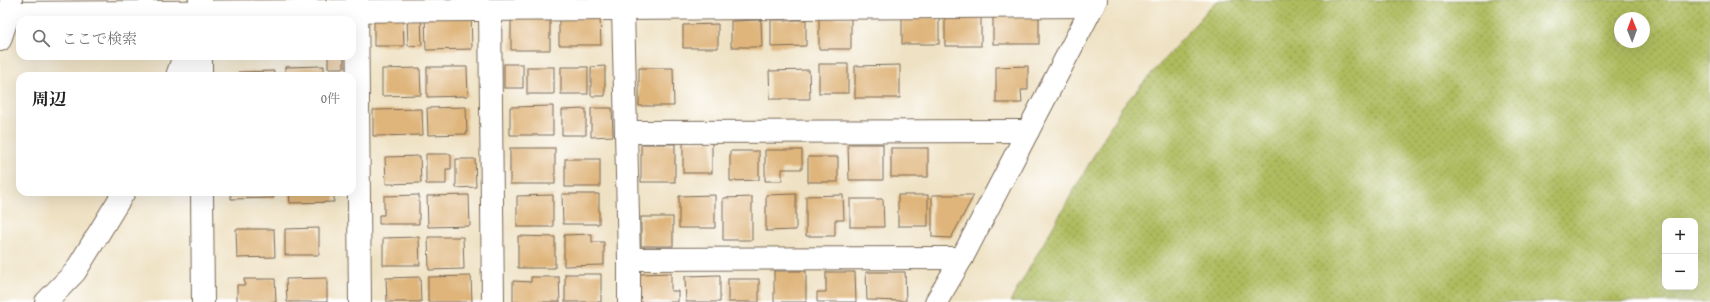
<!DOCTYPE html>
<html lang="ja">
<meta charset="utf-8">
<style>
:root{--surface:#fff;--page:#f6f6f6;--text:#222;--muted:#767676;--line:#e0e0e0}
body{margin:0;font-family:"Gentium Book Plus","Noto Serif JP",serif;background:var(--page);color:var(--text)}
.controls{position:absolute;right:12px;bottom:12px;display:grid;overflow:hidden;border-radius:8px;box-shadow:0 4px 16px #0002}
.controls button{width:36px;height:36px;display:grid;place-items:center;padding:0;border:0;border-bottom:1px solid var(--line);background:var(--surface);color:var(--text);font:20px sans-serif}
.compass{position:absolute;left:1614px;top:12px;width:36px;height:36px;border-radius:50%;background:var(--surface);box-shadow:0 4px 16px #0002;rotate:359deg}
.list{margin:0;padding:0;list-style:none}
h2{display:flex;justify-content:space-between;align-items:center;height:52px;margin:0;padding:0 16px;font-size:17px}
h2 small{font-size:13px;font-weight:400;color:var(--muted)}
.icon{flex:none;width:22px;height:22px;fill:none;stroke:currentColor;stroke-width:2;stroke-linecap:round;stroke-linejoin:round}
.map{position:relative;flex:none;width:1710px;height:302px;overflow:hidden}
.search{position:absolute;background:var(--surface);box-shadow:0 4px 16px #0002;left:16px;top:16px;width:340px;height:44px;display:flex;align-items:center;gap:10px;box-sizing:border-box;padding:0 14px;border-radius:12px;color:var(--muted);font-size:15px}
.panel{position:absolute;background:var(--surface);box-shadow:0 4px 16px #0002;left:16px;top:72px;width:340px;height:124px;border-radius:12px}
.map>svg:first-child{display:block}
</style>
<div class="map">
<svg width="1710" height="302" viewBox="0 0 1710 302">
<defs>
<pattern id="grass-dots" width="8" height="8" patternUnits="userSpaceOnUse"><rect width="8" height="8" fill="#afbc5e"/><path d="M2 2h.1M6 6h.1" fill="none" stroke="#90994d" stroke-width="1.8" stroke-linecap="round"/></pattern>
</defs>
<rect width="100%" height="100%" fill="#fff"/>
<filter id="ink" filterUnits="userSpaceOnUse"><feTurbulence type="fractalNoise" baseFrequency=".025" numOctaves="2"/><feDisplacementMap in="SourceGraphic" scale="8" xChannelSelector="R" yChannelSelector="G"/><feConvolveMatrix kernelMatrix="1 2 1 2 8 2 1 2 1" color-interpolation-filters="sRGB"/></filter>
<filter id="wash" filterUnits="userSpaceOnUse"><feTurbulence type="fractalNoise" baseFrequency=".012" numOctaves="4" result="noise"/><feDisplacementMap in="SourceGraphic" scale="16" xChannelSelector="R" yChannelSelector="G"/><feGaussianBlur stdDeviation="0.9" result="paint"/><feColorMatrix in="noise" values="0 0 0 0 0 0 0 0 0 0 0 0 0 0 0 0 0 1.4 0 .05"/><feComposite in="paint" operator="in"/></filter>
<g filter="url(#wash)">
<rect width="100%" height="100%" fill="#efe2c4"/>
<!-- grass -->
<path fill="url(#grass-dots)" stroke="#75733e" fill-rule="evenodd" d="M 1220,0 L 1710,0 L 1710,302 L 1010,302 L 1121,108 L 1214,3 ZM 1620,18 L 1644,18 L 1644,42 L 1620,42 ZM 1665,221 L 1695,221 L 1695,287 L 1665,287 Z"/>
<g id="blocks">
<!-- building -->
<g fill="#dfb57c">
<polygon points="471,13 472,49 426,50 425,14"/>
<polygon points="550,13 550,50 511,50 511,14"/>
<polygon points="374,15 403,15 404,46 374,46"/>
<rect x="945" y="15" width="36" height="31"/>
<polygon points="559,16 600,16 601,45 559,45"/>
<rect x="993" y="16" width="46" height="28"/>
<polygon points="421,17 422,45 408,46 407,18"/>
<rect x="902" y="17" width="37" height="27"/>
<rect x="819" y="18" width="32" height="31"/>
<polygon points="761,20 762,47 731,47 731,21"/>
<polygon points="771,20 806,20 806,46 771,47"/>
<polygon points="718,24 718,48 683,48 683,25"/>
<rect x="328" y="56" width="16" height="12"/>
<rect x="504" y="64" width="19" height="24"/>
<rect x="819" y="64" width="29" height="29"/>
<polygon points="900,65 900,98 855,98 855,66"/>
<polygon points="324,66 324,76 285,76 285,67"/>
<polygon points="605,66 605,96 591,96 591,67"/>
<polygon points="1028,66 1028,90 1021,90 1022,103 996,103 996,67"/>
<polygon points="427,67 467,67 468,96 427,97"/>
<rect x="527" y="67" width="27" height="27"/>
<rect x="561" y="67" width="27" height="27"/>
<polygon points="420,68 421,95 382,96 382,69"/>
<polygon points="639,68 673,68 674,106 639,106"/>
<polygon points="809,70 810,99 770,99 769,71"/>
<polygon points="274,71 275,76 238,76 238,72"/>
<polygon points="553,106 553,135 510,135 510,107"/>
<polygon points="466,107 467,134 428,135 427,108"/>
<polygon points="591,108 612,108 613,136 591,137"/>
<polygon points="422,109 423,135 373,136 373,110"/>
<polygon points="586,109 586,135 562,135 562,110"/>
<rect x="683" y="141" width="29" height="32"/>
<rect x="641" y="144" width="34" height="38"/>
<polygon points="848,144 883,144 883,180 849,180"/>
<rect x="510" y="148" width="45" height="36"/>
<rect x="891" y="148" width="37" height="29"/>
<polygon points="765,150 802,150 802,169 782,169 782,181 765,181"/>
<polygon points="730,151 759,151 759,180 730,181"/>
<polygon points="426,154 451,154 451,169 446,169 446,184 426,184"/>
<polygon points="420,156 421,183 386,184 385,157"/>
<rect x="808" y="157" width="30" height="25"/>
<polygon points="456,159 475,159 476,187 456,188"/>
<rect x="565" y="159" width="35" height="28"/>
<polygon points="231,192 273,192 274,198 231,199"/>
<polygon points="289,192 334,192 334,202 290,203"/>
<polygon points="562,194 599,194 599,224 563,224"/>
<polygon points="796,194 796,230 766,231 766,195"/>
<polygon points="419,195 419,224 379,224 379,215 384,215 384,196"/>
<polygon points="469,195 470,226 428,227 427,196"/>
<polygon points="553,195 553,227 517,227 517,196"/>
<polygon points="715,195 715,228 679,228 679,196"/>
<polygon points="843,195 844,220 835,220 835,236 806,236 806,196"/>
<rect x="898" y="195" width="30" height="31"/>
<polygon points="932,195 974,195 951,238 932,237"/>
<polygon points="752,197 752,240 723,240 723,198"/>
<polygon points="850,199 883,199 884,227 850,227"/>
<rect x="641" y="217" width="32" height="29"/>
<polygon points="319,228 319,255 285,255 285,229"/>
<polygon points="236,229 274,229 275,257 237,258"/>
<polygon points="592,234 592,242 604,242 604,265 564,266 564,235"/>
<polygon points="518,236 555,237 555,268 518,268"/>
<polygon points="419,237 420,265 383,265 383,238"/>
<polygon points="428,237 463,237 464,269 429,270"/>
<rect x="774" y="271" width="32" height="31"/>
<polygon points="826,272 855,272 856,302 817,302 817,292 826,292"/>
<polygon points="866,272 905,272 906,301 867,300"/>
<polygon points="671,273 671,291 678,291 678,302 639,302 639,274"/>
<rect x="565" y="274" width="36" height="28"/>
<polygon points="720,275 720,302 686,302 685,276"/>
<polygon points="471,276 472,302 428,302 428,277"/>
<polygon points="420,277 421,302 387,302 386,278"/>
<polygon points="531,277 559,277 560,302 513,302 513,281 531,282"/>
<polygon points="327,278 327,302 287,302 286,279"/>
<polygon points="244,279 275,279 276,302 237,302 237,285 245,285"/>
<rect x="728" y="279" width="31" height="23"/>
</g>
</g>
</g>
<g filter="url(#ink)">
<use href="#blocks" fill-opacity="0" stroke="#7a6a58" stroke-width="1"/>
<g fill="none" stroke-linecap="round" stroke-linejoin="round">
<!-- minor casing -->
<g stroke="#7a6a58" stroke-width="24">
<g id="minor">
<polyline points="357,0 360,302"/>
<polyline points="623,9 626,132 1028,131"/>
<polyline points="490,10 493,302"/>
<polyline points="0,13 1093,6 1093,0"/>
<polyline points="0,40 9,13 11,0"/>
<polyline points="201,56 201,76"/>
<polyline points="626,132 629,259"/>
<polyline points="202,192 203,302"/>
<polyline points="629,302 629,259 962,258"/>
<polyline points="936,302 962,258 1096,0"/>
</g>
</g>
<!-- tertiary casing -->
<g stroke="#7a6a58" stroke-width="24">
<g id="tertiary">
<polyline points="197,20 200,11 200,0"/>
<polyline points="177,76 184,56"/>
<polyline points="46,302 75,272 124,192"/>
</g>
</g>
<!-- minor -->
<use href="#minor" stroke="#fff" stroke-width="22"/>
<!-- tertiary -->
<use href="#tertiary" stroke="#fff" stroke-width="22"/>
</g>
</g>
</svg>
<div class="controls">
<button>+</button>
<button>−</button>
</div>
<svg class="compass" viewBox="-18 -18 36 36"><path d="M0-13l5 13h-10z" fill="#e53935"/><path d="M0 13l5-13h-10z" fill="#767676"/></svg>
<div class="search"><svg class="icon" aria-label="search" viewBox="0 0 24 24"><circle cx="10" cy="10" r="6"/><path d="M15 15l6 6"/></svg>ここで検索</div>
<section class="panel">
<h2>周辺<small>0件</small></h2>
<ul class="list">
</ul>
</section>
</div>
